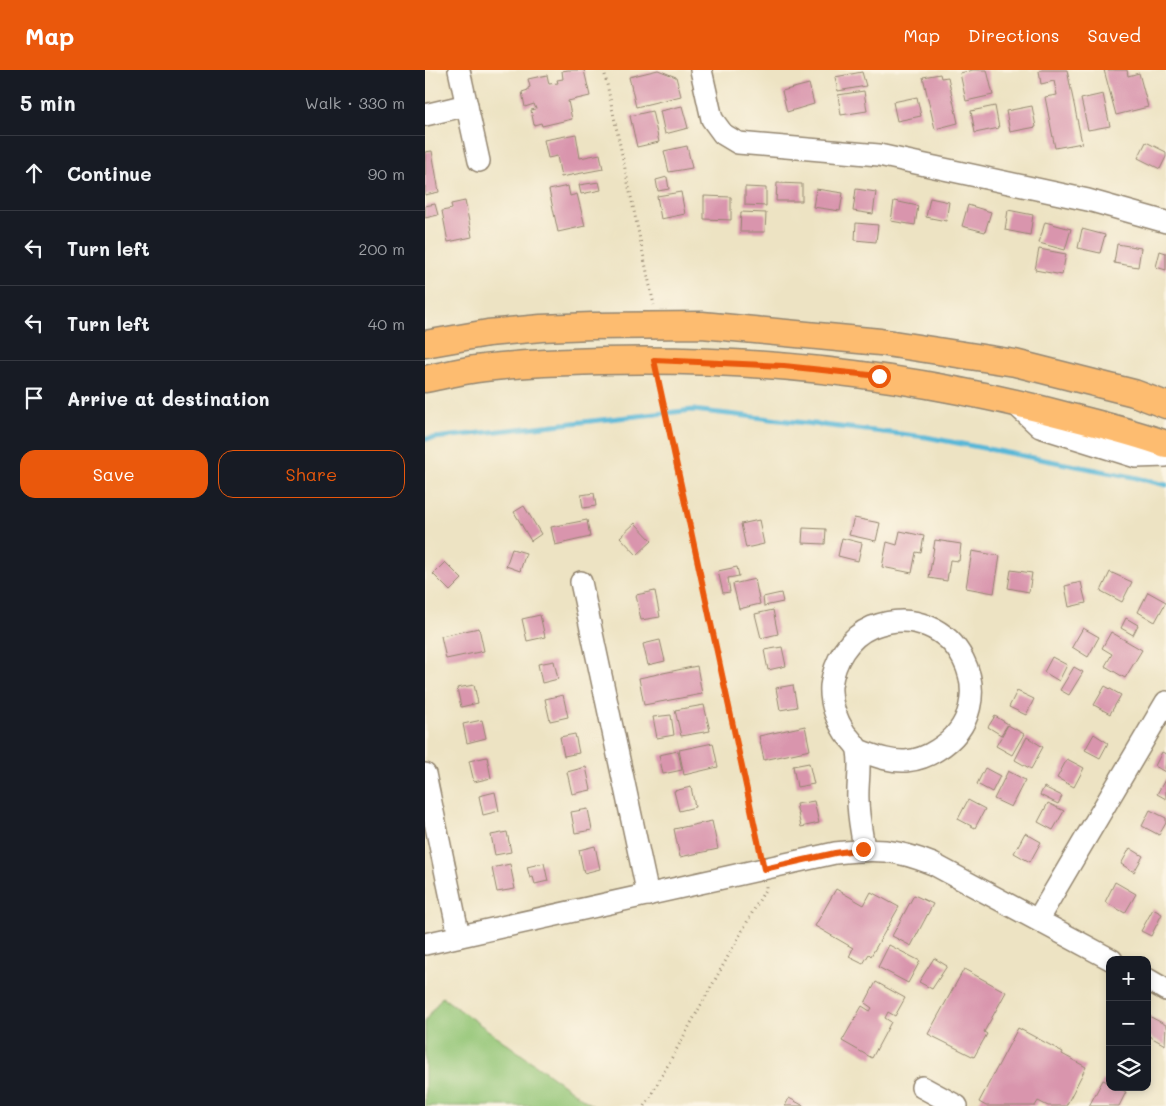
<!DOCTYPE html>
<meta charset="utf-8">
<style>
:root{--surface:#171b24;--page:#242831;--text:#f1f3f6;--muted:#9ea1a6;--line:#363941;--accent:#ea580c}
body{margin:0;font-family:Mali,sans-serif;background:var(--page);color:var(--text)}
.controls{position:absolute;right:15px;bottom:15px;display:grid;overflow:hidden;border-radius:10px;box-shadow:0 2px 8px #0003}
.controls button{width:45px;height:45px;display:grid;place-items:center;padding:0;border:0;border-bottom:1px solid var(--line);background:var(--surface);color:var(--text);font:25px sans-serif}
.stop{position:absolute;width:15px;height:15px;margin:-11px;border:4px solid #ea580c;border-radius:50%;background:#fff}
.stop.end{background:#ea580c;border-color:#fff;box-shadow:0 1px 5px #0008}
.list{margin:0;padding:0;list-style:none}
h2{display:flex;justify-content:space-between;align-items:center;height:65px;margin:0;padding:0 20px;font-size:21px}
h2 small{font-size:16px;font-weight:400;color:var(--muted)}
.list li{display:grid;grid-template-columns:32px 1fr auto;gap:15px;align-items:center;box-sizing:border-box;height:75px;padding:0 20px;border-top:1px solid var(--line)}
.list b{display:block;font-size:19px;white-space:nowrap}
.list em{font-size:16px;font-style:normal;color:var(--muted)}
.actions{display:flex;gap:10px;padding:15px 20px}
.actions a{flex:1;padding:11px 0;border:1px solid var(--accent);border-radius:15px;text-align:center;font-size:18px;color:var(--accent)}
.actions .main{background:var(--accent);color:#fff}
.icon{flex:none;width:28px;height:28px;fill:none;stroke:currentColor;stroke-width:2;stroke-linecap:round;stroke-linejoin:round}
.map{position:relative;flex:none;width:741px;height:1036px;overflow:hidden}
header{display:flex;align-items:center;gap:30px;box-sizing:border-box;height:70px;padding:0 25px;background:var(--accent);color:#fff}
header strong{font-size:24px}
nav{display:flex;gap:28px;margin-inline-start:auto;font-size:18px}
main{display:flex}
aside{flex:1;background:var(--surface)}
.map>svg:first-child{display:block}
</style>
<header>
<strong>Map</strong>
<nav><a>Map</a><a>Directions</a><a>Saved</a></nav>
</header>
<main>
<aside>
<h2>5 min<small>Walk · 330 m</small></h2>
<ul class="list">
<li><svg class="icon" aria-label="ahead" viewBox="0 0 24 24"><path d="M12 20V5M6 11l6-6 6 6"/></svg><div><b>Continue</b></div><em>90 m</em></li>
<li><svg class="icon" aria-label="left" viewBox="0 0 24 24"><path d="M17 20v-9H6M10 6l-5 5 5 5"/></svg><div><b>Turn left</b></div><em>200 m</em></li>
<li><svg class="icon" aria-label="left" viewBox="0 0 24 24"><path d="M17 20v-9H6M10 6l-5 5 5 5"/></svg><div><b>Turn left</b></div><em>40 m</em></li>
<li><svg class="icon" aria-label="arrive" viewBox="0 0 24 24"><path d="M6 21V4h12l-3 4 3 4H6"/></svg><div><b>Arrive at destination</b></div></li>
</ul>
<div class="actions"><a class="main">Save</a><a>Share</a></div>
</aside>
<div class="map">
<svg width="741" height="1036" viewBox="0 0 741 1036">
<rect width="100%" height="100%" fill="#fcf5e5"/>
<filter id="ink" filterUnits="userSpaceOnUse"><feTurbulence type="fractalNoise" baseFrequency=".02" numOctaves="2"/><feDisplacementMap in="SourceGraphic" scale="10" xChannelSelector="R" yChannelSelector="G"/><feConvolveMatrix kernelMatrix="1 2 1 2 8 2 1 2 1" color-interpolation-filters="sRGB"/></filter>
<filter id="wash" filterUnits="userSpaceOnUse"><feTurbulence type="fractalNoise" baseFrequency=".0096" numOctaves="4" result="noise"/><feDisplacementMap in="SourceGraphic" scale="20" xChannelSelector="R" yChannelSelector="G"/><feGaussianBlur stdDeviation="1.12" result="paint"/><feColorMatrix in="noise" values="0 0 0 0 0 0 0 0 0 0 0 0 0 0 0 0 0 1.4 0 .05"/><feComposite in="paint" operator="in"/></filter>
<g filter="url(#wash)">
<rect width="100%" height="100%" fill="#ede3c3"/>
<!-- green -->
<polygon fill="#92c575" stroke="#66784a" points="17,927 168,1036 0,1036 0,951"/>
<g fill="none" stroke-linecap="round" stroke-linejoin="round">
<!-- stream -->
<polyline stroke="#58b7d7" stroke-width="5" points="0,369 268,340 501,367 708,407 741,415"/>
</g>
<g id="blocks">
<!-- building -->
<g fill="#d995ad">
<polygon points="143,0 159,0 165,26 143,31 147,49 117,56 116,53 109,55 106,40 111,39 109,34 100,37 97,22 103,20 103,18 105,17 103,9 122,5 124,14 133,13 132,10 138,9 137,1"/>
<polygon points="233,0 251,7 256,26 211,37 204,7"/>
<polygon points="548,0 562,0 568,25 541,31 535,3"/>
<polygon points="617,0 642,0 657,73 630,78 620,27 632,25 629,11 616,14 614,1"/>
<polygon points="679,0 702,0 703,6 714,3 723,37 691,45"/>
<polygon points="437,2 441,16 413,21 410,7"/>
<polygon points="515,4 516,8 523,7 533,53 510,59 498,7"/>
<polygon points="384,14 389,34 362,42 357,21"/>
<polygon points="439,21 442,41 416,45 413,25"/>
<polygon points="678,24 685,56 663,60 656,29"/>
<polygon points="492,27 496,46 472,51 468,32"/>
<polygon points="257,36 263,58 240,64 235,41"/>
<polygon points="570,36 574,58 550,63 546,41"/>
<polygon points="607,36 611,57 585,62 581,41"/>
<polygon points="227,41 234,72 212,77 205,46"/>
<polygon points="151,64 155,88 175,84 178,99 136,107 132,86 123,88 119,70"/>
<polygon points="721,72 741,82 741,87 735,99 713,88"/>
<polygon points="262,76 267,98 244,102 239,81"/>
<polygon points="7,81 14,122 0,125 0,82"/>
<polygon points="242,107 244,119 233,121 231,110"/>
<polygon points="174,112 176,120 156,124 154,115"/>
<polygon points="352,113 377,114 377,131 351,131"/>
<polygon points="143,116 145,126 152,124 160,156 133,162 124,120"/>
<polygon points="320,117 341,118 341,136 320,135"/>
<polygon points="391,119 418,123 415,141 388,137"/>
<polygon points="431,119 451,122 448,144 428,141"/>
<polygon points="256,122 260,144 236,149 232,126"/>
<polygon points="279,126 306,127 306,150 279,149"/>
<polygon points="505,128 524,132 521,151 501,147"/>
<polygon points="40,131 47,167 23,172 17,141 27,139 26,134"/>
<polygon points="469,131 493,136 490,155 466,151"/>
<polygon points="10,134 13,145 0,148 0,136"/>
<polygon points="543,135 566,142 560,162 537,156"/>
<polygon points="583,140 608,145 605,165 580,160"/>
<polygon points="316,142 341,143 340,162 315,162"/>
<polygon points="620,152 646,159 640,180 614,173"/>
<polygon points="431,153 453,155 451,172 430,170"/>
<polygon points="657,159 680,165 675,183 653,178"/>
<polygon points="692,174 716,178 713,197 689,193"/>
<polygon points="614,179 641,184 637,205 610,200"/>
<polygon points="735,181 741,183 741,200 731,197"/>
<polygon points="169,423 171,436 158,438 156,425"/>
<polygon points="99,436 116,464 106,471 89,442"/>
<polygon points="429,448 455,453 451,471 424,465"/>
<polygon points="162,450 165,467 130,475 126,457"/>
<polygon points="334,450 339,474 321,478 316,454"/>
<polygon points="210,453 227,471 212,485 195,467"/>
<polygon points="378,458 401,459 400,474 377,473"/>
<polygon points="475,461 499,466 496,483 491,482 487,503 457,497 462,472 472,475"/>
<polygon points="417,468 437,473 433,491 413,486"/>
<polygon points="510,470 536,474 534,491 525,490 522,511 504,508"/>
<polygon points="87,479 101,483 95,501 81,496"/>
<polygon points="547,481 575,486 569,523 541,518"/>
<polygon points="20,492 37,509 25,521 8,504"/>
<polygon points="312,497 314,506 303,508 305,522 298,523 293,501"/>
<polygon points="586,500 607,503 604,522 583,518"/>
<polygon points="685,502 707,512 697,532 676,521"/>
<polygon points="330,509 335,534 314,539 308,514"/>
<polygon points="656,512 661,533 644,537 640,516"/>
<polygon points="230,521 235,547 216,550 211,525"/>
<polygon points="723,522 741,532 730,552 713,542"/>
<polygon points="356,523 358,532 339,536 338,527"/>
<polygon points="348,540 353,564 336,568 330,544"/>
<polygon points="115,545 120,567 102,571 97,549"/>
<polygon points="701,548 713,555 708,565 696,558"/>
<polygon points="54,558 59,581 21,589 16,566"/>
<polygon points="658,558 674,567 663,587 647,577"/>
<polygon points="686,562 717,580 700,608 680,596 687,584 677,578"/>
<polygon points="235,570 240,591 223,595 218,574"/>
<polygon points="357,577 361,596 343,600 339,580"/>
<polygon points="627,587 642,595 634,611 619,602"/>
<polygon points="129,591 133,609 117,613 113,594"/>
<polygon points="272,596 277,624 219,635 214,608"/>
<polygon points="649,597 658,602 644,625 635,620"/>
<polygon points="49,615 53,633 36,637 32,618"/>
<polygon points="368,615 372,637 355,640 351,618"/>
<polygon points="680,616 696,625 685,644 669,635"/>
<polygon points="592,621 609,629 601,645 584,637"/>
<polygon points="138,625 143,647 125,651 120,629"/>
<polygon points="279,635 285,661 256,666 250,640"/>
<polygon points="246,645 249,665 232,668 228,647"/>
<polygon points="570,646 583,654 576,665 563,657"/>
<polygon points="57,650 61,668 42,673 38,654"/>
<polygon points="583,655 599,664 587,685 571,676"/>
<polygon points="380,656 385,680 339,690 334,666"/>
<polygon points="150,664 154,683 139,686 135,667"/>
<polygon points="669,664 683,673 675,688 660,680"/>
<polygon points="602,667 618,677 606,699 590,690"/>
<polygon points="288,673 293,697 259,705 254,680"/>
<polygon points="253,681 257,700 238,704 234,685"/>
<polygon points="737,682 741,684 740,702 730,696"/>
<polygon points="62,687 66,708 49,712 44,691"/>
<polygon points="642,689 659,698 649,717 632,708"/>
<polygon points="384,693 389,714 372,717 368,696"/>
<polygon points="161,697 166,720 147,724 142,702"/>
<polygon points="560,698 575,706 567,722 552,714"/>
<polygon points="583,701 600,710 586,737 569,729"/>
<polygon points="741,708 741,729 732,724"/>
<polygon points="266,717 270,737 254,741 249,721"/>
<polygon points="619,717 637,726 633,734 615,725"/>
<polygon points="70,722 74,741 58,745 54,726"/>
<polygon points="543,730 560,739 550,758 533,749"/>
<polygon points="389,731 394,753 376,757 371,734"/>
<polygon points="623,733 639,741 628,760 613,752"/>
<polygon points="163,739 167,760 150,763 146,742"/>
<polygon points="725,740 741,748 741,753 734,765 717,756"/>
<polygon points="287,751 293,779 255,787 249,759"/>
<polygon points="82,762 86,782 70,785 66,765"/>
<polygon points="600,763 616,772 605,792 589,783"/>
<polygon points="170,776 175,799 159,803 154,780"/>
<polygon points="705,778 718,786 709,802 696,794"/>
<polygon points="119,793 123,811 110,814 108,807 105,808 102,797"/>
<polygon points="85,794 90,819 72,822 67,798"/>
<polygon points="690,812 711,824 700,843 680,832"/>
<polygon points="411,819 439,835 446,822 474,837 446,886 444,884 438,894 424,887 428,878 390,856"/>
<polygon points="489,825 508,834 486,876 467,866"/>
<polygon points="728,839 737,844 726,866 716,861"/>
<polygon points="464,875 495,891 483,913 453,897"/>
<polygon points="509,888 522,896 507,919 494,912"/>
<polygon points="539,899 581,922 559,962 562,964 549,987 503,964"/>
<polygon points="451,912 480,928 470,946 463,942 460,948 466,952 447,988 417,971 437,936 445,941 447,938 440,933"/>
<polygon points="722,945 741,955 740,975 722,965"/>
<polygon points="593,958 638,982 637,984 661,997 641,1036 623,1036 613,1031 610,1036 561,1036 554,1032"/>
<polygon points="678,1010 685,1013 685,1017 692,1017 701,1022 694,1036 664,1036"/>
<polygon points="364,1028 379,1036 360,1036"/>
</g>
</g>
</g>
<g filter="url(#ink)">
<use href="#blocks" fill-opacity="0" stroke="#948670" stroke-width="1"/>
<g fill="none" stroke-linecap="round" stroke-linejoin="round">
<!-- minor casing -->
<g stroke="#948670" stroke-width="24">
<g id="minor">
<polyline points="34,0 54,91"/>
<polyline points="276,0 287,49 298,64 313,73 454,85 663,130 741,152"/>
<polyline points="0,45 42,35"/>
<polyline points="588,332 615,357 711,387 741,386"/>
<polyline points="156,512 223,825"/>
<path d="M 433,680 C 448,685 464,692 481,691 C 492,690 503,686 512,680 C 585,636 531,524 447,557 C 423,567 409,592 406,616 C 405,632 412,650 420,663 C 424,668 432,675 433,681 C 436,697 432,715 433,730 C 433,747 437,763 439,779"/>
<polyline points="0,704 34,866"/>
<polyline points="613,849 741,632"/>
<path d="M 0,874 L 410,783 C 451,778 470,779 508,794 L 687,890"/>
<polyline points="722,909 741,920"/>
<polyline points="497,1017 532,1036"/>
</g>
</g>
<!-- major casing -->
<g stroke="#948670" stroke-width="29">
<g id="major">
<polyline points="0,274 63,263 116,258 167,256 277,255 455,272 590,293 709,323 741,335"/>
<path d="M 0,309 C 20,305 40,300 59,298 C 98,293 138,292 176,291 C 333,287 488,305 639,345 C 674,354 708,362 741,374"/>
</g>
</g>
<!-- path -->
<g stroke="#948670" stroke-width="3" stroke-dasharray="1 4" stroke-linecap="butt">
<polyline points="179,0 229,235"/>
<polyline points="233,310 335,780"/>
<polyline points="220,1036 341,818 341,816"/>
</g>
<!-- minor -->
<use href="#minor" stroke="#fff" stroke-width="21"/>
<!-- major -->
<use href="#major" stroke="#fdbc70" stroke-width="26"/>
</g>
</g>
<g fill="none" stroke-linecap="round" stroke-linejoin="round" filter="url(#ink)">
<!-- route -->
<polyline stroke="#ea580c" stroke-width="6" points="438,779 410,783 339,799 229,290 359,296 454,306"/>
</g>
</svg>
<div class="controls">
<button>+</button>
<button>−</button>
<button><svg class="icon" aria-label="layers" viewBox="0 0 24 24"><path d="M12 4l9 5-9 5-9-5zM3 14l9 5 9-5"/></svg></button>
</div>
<div class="stop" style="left:454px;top:306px"></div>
<div class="stop end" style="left:438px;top:779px"></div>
</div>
</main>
